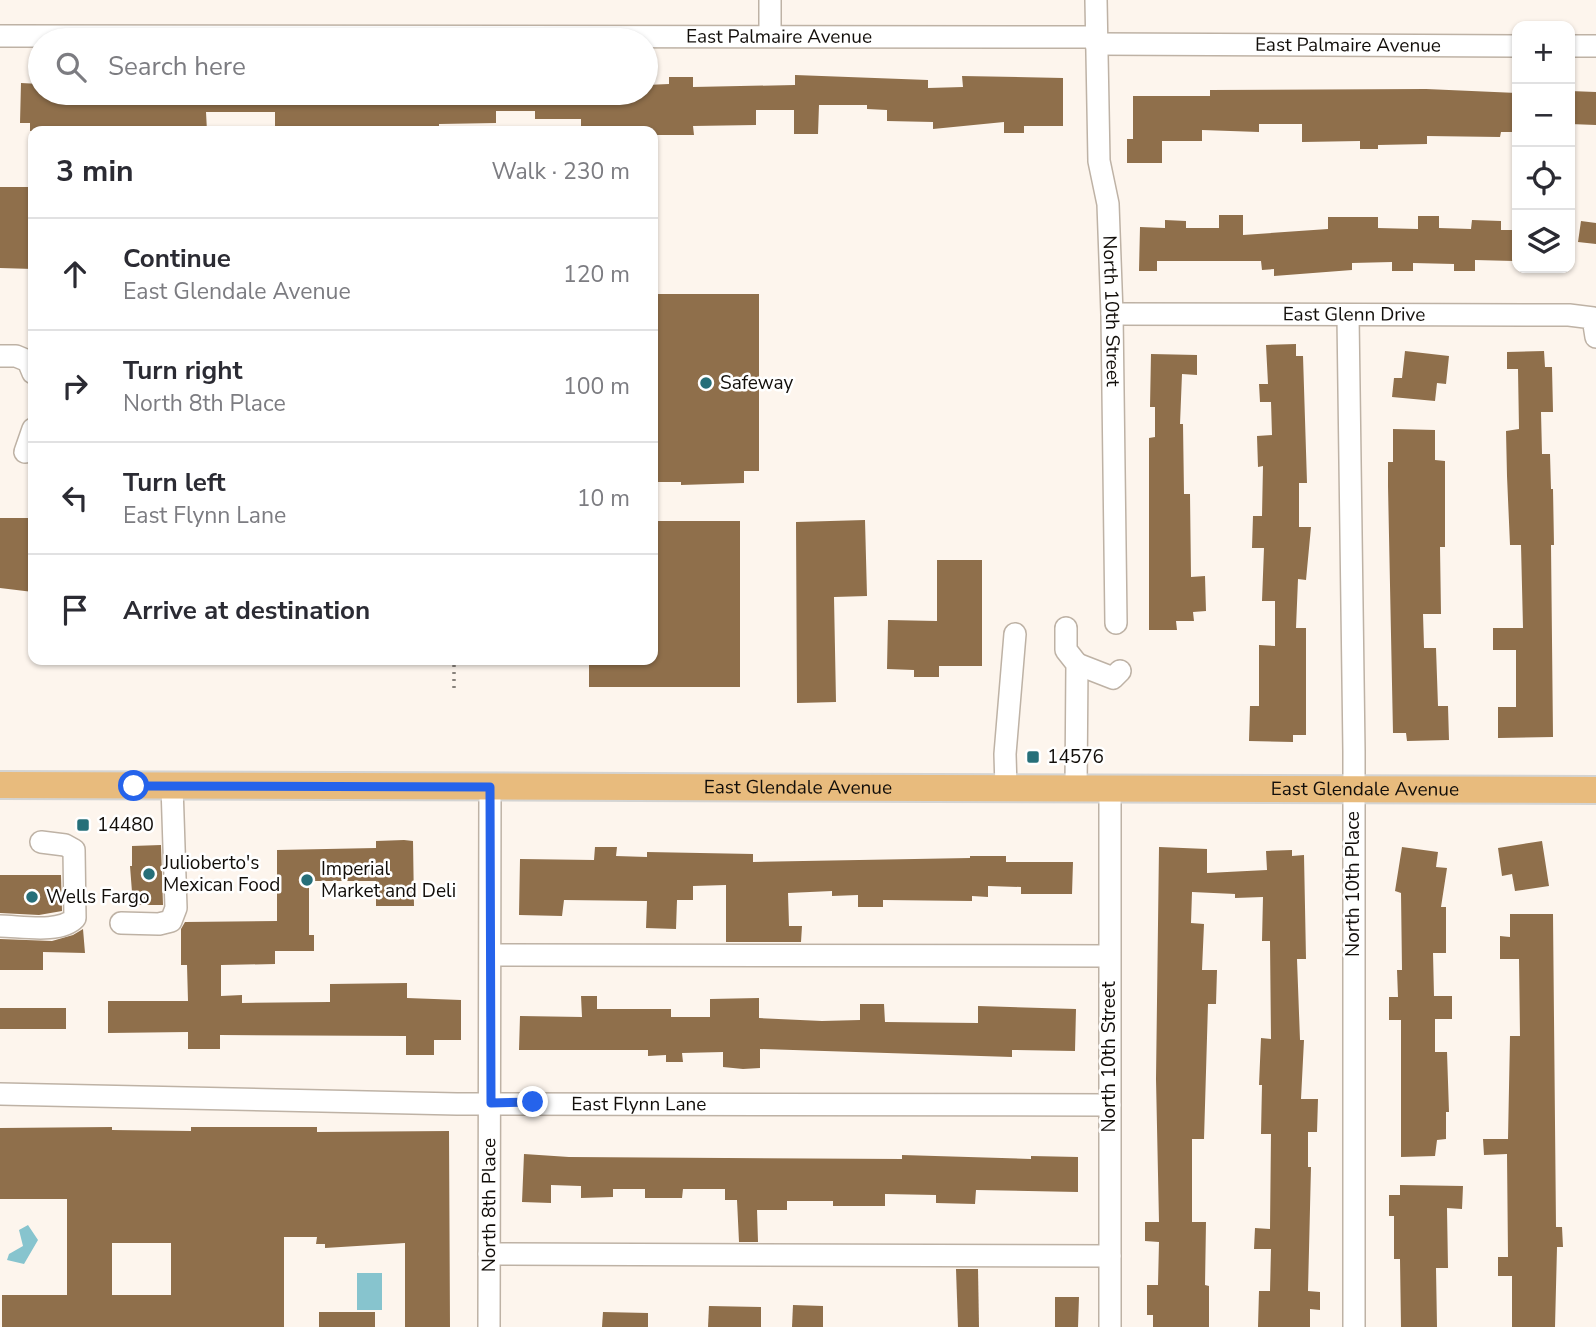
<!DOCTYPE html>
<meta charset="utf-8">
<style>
:root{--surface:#fff;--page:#f7f7f7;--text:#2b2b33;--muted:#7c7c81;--line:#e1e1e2}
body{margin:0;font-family:"Nunito Sans",sans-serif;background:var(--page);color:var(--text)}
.controls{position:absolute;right:21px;top:21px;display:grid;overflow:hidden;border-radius:14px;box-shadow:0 2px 5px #0004}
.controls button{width:63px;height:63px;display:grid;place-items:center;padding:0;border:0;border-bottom:2px solid var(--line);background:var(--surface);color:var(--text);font:35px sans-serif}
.stop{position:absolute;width:21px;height:21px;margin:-16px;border:5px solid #2563eb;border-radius:50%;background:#fff}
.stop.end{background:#2563eb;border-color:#fff;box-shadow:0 2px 7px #0008}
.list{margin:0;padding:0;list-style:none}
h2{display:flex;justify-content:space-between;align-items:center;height:91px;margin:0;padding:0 28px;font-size:30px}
h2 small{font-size:23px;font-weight:400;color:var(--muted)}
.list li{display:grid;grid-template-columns:46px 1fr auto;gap:21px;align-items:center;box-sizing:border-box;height:112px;padding:0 28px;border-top:2px solid var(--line)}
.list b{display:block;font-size:26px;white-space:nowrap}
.list p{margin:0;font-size:23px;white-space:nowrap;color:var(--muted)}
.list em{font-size:23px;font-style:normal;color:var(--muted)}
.icon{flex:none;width:38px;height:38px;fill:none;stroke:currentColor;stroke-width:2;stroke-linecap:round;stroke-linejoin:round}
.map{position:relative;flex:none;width:1596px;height:1327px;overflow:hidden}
.search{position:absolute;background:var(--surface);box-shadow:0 2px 5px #0004;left:28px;top:28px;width:630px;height:77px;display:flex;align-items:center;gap:18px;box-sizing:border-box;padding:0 24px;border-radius:38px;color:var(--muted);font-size:26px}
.panel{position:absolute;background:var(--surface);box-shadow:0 2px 5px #0004;left:28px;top:126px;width:630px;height:539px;border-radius:14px}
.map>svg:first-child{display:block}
</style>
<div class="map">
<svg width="1596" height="1327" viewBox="0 0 1596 1327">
<rect width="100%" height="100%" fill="#fdf5ed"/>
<!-- water -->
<g fill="#87c4ce">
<polygon points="28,1225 38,1240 24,1264 7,1260 9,1254 23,1246 19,1230"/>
<rect x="357" y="1273" width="25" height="37"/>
</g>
<!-- building -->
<g fill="#8f6f4b" fill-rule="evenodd">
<polygon points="795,75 928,80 928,88 963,87 962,76 1063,78 1063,126 1024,126 1024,133 1004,133 1004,122 933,129 933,122 887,121 887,110 867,109 867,105 819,105 818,134 794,134 794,110 756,110 756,125 693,126 694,135 653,135 653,131 640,129 581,130 581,119 535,119 535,111 496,111 496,123 439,124 439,130 275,128 275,112 206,112 207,131 30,131 30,123 20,123 21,83 40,84 40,93 646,93 646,85 669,84 669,77 693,77 693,87 795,85"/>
<polygon points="1426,89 1517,93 1517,132 1501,132 1500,137 1427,136 1427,144 1378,145 1378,149 1360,149 1360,141 1302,142 1302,124 1259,124 1259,132 1202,130 1202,141 1162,141 1162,163 1127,163 1127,139 1133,139 1133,96 1210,96 1210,90"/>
<polygon points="1570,91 1596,92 1596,125 1570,124"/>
<polygon points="0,187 33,187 33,269 0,268"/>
<polygon points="1219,215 1243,215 1243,235 1328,229 1328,217 1378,217 1378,228 1418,229 1418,216 1439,216 1439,228 1471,229 1472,220 1501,221 1501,230 1515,230 1514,261 1475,260 1475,271 1454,271 1454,264 1413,263 1413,271 1392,271 1392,262 1352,263 1352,270 1274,276 1274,269 1262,270 1261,261 1157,261 1157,271 1139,271 1140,227 1165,228 1165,220 1186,221 1186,228 1219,228"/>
<polygon points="1581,221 1596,223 1596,244 1578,242"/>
<polygon points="653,294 759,294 759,471 744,471 744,483 681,485 681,482 653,482"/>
<polygon points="1296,344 1296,356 1303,356 1307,483 1299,483 1299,527 1311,527 1306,580 1298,579 1296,628 1306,628 1306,735 1293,735 1293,742 1249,741 1250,706 1259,706 1259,645 1275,646 1275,601 1262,601 1264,548 1252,548 1253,516 1262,516 1263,466 1258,467 1257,436 1272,435 1271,402 1260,402 1259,384 1268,384 1266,345"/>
<polygon points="1405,351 1449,356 1446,384 1437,383 1435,401 1392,397 1394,378 1402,378"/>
<polygon points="1544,351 1545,367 1552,367 1553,412 1541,412 1542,454 1550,454 1551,489 1553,489 1554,545 1551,545 1553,737 1498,738 1498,707 1516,707 1516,650 1493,650 1493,628 1523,628 1521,545 1510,545 1507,476 1506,431 1519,429 1518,369 1507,369 1507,352"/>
<polygon points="1151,354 1197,355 1197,375 1182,374 1180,424 1183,424 1184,494 1190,494 1191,577 1205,576 1206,611 1193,612 1194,621 1176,621 1177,630 1149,630 1149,438 1155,437 1155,407 1150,407"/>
<polygon points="1393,429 1435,430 1435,460 1445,461 1445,547 1440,547 1441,614 1423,614 1424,648 1436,648 1438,706 1448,706 1449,740 1407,741 1406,733 1393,733 1388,486 1388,462 1393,462"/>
<polygon points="0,518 32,518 33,592 0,588"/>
<polygon points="865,520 867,596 834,597 836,702 797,703 796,522"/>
<polygon points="653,521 740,521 740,687 589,687 589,660 653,660"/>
<polygon points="937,560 982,560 982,666 939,666 939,677 914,677 914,670 887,669 888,620 937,621"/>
<polygon points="404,840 413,841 414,906 376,906 376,881 309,881 309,935 314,935 314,951 275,951 275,964 221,965 221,996 242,995 242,1003 330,1002 330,984 407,983 407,998 461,1000 461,1040 434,1040 434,1055 406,1055 406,1036 220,1035 220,1049 188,1049 188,1032 108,1033 108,1001 188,1001 187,965 181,965 181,929 185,922 277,921 277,850 376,848 376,841"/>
<polygon points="1542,841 1549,886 1515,891 1512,874 1502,876 1498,848"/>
<polygon points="161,845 163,905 133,905 130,866 132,866 132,846"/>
<polygon points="595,847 617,847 616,856 647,857 647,852 753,854 753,862 970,858 970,856 1006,856 1006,862 1073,862 1072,894 1021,894 1021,887 988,886 988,897 972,896 972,901 883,900 883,907 858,907 858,895 832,896 832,891 788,893 789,926 802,926 801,942 726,942 726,885 693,886 693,900 677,900 676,929 646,928 647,901 564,900 562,916 519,915 520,859 594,860"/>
<polygon points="1159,847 1207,849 1207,873 1267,870 1266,851 1292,850 1292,856 1304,855 1306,959 1297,959 1300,1040 1304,1040 1301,1099 1318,1099 1317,1132 1308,1132 1308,1167 1311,1167 1308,1291 1320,1292 1320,1310 1310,1309 1310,1327 1258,1327 1259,1291 1270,1291 1271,1249 1254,1249 1255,1228 1270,1229 1271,1134 1261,1134 1262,1085 1259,1085 1261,1038 1271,1039 1270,941 1262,941 1263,897 1235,898 1235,894 1192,892 1191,923 1204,924 1202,970 1217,970 1216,1004 1208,1004 1204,1139 1192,1139 1192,1222 1206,1222 1205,1285 1209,1286 1209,1327 1153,1327 1153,1315 1147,1315 1147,1285 1158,1285 1159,1242 1145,1241 1145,1222 1159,1222 1156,1079"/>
<polygon points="1402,847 1438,852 1436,867 1447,868 1441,907 1446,907 1446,953 1433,953 1434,996 1452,996 1452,1019 1435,1019 1435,1052 1447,1052 1449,1112 1446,1112 1446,1139 1437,1140 1435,1156 1401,1157 1401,1020 1389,1020 1389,997 1398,997 1397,970 1402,970 1401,893 1395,891"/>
<polygon points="0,875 61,875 62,911 39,915 0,913"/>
<polygon points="1510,914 1553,914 1556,1227 1562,1227 1563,1247 1557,1247 1555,1327 1512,1327 1512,1276 1498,1276 1498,1257 1508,1257 1507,1154 1484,1155 1483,1139 1508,1139 1510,1036 1520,1036 1519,959 1500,959 1500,936 1510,937"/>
<polygon points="83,929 85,953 43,952 43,970 0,970 0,939 52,941 73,935"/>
<polygon points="581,996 597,996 597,1009 671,1009 671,1017 710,1017 710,999 759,998 759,1018 822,1021 860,1020 860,1004 884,1004 885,1022 978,1023 978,1006 1076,1009 1075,1051 1012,1050 1012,1057 760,1049 760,1068 743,1069 723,1067 723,1052 682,1053 683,1062 666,1062 666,1055 648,1056 648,1050 519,1050 520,1016 582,1017"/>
<rect x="0" y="1008" width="66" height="21"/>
<path d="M 112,1127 L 112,1130 L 191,1131 L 191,1127 L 317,1127 L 317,1132 L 449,1131 L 450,1327 L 405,1327 L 405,1243 L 325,1248 L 325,1244 L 316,1244 L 317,1237 L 284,1237 L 284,1327 L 2,1327 L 2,1295 L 67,1295 L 67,1199 L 0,1199 L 0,1128 ZM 112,1243 L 171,1243 L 171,1295 L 112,1295 Z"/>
<polygon points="524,1154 569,1157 902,1159 902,1155 1031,1159 1031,1156 1078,1157 1078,1192 976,1190 975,1204 936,1203 936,1195 885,1194 885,1206 833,1206 833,1201 787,1201 787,1210 757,1210 758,1242 739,1242 737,1200 725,1200 725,1189 683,1189 682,1198 645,1198 645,1189 613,1189 613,1197 581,1198 581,1186 551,1185 551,1203 522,1202"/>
<polygon points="1400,1185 1463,1186 1462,1209 1447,1208 1448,1268 1436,1268 1437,1327 1401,1327 1400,1259 1394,1259 1394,1216 1389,1216 1389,1195 1400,1195"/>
<polygon points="956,1269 978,1269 979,1327 958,1327"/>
<polygon points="1055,1297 1079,1297 1078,1327 1055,1327"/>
<polygon points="793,1305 823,1306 823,1327 792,1327"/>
<polygon points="709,1306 761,1307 761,1327 708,1327"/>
<rect x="319" y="1312" width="56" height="15"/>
<polygon points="603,1312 648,1313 648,1327 602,1327"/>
</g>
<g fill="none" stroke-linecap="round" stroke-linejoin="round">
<!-- minor casing -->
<g stroke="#beb2a5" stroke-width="24">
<g id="minor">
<polyline points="770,0 770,36"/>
<path id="s1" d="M 1096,0 L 1099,161 L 1108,204 L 1112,314 L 1116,623"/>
<path id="s2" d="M 0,36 L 1096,37"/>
<path id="s3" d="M 1096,44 L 1517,46"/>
<polyline points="1570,46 1596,46"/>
<path id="s4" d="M 1112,314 L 1569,315 L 1593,318 L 1596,337"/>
<polyline points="1348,316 1354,751 1354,1327"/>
<polyline points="0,356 16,356 28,361 33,373"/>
<polyline points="25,452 33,429"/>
<polyline points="1066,628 1066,650 1077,664 1076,788"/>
<polyline points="1077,664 1113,678 1120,671"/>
<polyline points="1006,788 1005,754 1015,634"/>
<polyline points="1110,788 1110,1327"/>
<polyline points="121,923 159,924 171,921 176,908 172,786"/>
<path d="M 0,926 C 20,926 60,934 75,918 L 74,850 L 65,845 L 41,842"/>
<polyline points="491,955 1109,956"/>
<path id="s5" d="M 0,1094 L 457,1104 L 1110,1105"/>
<polyline points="489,1254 1110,1256"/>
<path id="s6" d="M 489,1327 L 490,787"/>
</g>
</g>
<!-- major casing -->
<g stroke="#d4d4d3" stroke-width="30">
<g id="major">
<path id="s7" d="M 0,785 L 1596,790"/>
</g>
</g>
<!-- path -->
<polyline stroke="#87817b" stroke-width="3.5" stroke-dasharray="2 5" stroke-linecap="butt" points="454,665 454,691"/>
<!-- minor -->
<use href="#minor" stroke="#fff" stroke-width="21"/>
<!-- major -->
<use href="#major" stroke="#e8bb7d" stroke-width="26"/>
</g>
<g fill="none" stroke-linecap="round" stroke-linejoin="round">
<!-- route -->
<polyline stroke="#2563eb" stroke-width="9" points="134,786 490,787 491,1103 533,1102"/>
</g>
<!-- markers -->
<g fill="#266f79" stroke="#fff" stroke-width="2.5">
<circle cx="706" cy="383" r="7"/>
<rect x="1026" y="750" width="14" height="14" rx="3.5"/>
<rect x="76" y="818" width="14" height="14" rx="3.5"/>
<circle cx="149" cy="874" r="7"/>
<circle cx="307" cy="880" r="7"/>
<circle cx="32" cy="897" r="7"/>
</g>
<g text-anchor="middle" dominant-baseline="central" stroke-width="5" stroke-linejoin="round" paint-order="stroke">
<!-- street labels -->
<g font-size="19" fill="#120e0a" stroke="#fff">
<text stroke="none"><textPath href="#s2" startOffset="779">East Palmaire Avenue</textPath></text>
<text stroke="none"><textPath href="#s3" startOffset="252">East Palmaire Avenue</textPath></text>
<text stroke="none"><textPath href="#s1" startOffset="312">North 10th Street</textPath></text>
<text stroke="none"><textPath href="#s4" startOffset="242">East Glenn Drive</textPath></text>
<text stroke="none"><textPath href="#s7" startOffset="798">East Glendale Avenue</textPath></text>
<text stroke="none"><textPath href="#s7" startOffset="1365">East Glendale Avenue</textPath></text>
<text transform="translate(1353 884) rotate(-90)">North 10th Place</text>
<text transform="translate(1109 1057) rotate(-90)">North 10th Street</text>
<text stroke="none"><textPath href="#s5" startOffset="639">East Flynn Lane</textPath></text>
<text stroke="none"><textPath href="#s6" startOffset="122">North 8th Place</textPath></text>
</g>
<!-- poi labels -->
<g font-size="19" fill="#120e0a" stroke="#fff" text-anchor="start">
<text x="720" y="383">Safeway</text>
<text x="1047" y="757">14576</text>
<text x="97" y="825">14480</text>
<text x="163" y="863">Julioberto's<tspan x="163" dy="22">Mexican Food</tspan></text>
<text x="321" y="869">Imperial<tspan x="321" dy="22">Market and Deli</tspan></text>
<text x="46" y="897">Wells Fargo</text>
</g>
</g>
</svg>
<div class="controls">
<button>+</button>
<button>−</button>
<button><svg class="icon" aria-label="locate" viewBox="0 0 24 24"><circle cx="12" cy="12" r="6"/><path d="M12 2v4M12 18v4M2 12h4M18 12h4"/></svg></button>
<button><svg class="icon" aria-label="layers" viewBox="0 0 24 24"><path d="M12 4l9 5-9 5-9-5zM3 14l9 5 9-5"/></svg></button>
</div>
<div class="stop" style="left:134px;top:786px"></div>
<div class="stop end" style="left:533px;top:1102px"></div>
<div class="search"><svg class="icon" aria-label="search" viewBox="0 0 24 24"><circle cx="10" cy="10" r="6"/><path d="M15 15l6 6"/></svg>Search here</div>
<section class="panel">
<h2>3 min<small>Walk · 230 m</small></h2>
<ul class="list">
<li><svg class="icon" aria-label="ahead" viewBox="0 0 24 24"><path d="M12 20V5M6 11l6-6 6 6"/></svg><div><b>Continue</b><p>East Glendale Avenue</p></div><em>120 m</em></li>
<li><svg class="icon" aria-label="right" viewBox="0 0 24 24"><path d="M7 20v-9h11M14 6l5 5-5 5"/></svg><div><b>Turn right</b><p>North 8th Place</p></div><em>100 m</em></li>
<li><svg class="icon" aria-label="left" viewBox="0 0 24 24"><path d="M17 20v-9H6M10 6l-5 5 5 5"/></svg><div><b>Turn left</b><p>East Flynn Lane</p></div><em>10 m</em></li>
<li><svg class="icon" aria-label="arrive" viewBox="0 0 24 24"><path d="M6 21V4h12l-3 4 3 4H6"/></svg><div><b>Arrive at destination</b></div></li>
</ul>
</section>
</div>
